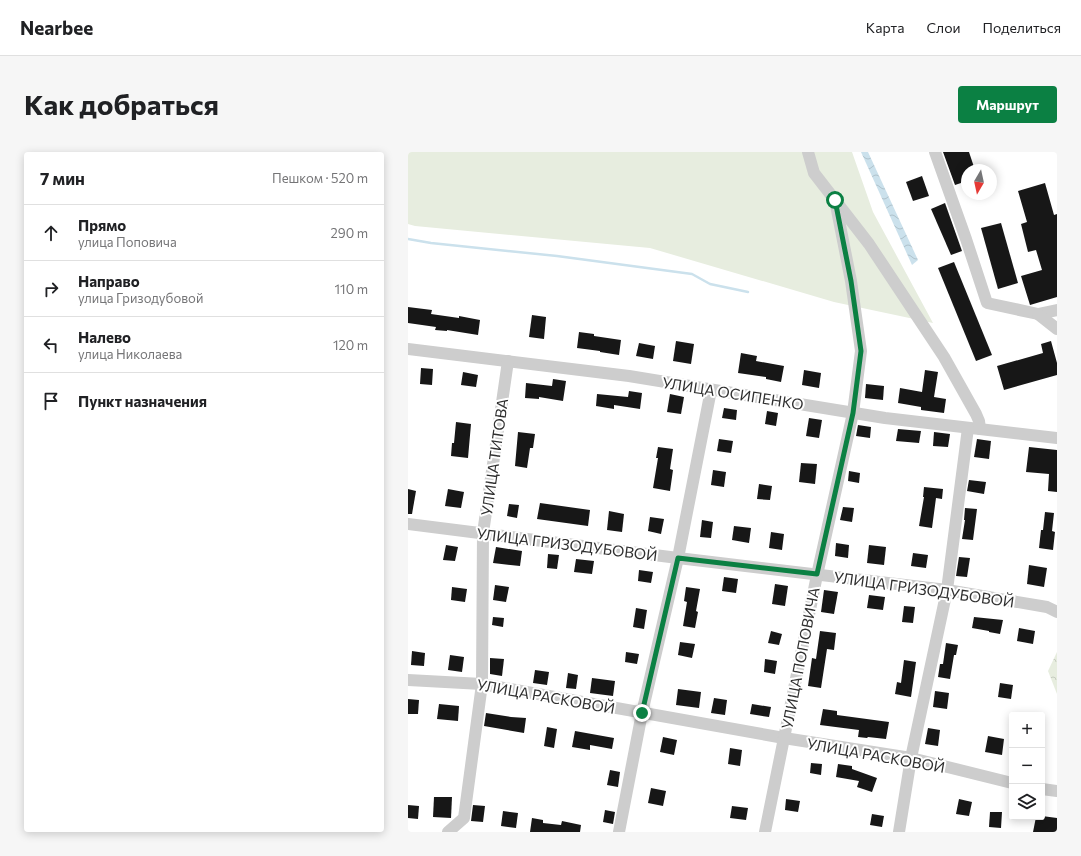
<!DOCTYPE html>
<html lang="ru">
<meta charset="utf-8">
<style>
:root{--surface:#fff;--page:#f6f6f6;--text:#202124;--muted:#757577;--line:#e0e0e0;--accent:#0b8043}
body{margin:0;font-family:Commissioner,sans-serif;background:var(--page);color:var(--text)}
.controls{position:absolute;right:12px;bottom:12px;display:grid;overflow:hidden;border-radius:4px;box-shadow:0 2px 10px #0003}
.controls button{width:36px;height:36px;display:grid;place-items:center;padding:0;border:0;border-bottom:1px solid var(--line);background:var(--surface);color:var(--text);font:20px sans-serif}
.compass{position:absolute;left:553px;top:12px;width:36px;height:36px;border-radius:50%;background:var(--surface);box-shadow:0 2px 10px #0003;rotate:189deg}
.stop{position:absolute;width:12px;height:12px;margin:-9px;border:3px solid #0b8043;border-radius:50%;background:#fff}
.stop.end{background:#0b8043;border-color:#fff;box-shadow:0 1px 4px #0008}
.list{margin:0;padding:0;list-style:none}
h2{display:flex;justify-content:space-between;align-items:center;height:52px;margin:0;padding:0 16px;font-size:17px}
h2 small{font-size:13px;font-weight:400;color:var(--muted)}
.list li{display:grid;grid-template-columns:26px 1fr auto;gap:12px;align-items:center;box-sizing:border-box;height:56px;padding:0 16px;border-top:1px solid var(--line)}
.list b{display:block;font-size:15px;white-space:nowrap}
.list p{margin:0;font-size:13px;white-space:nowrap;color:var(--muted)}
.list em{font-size:13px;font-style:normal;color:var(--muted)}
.icon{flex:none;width:22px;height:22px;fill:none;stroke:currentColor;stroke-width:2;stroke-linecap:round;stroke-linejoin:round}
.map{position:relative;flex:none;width:649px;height:680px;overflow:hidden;border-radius:4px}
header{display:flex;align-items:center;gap:24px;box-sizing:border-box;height:56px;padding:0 20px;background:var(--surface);border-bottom:1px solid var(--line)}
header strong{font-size:19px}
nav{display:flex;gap:22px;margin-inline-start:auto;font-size:14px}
.intro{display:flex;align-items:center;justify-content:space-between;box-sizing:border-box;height:96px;padding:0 24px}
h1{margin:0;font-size:28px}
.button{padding:10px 18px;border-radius:4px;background:var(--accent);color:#fff;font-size:14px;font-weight:700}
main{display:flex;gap:24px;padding:0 24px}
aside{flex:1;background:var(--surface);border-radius:4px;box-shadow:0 2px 10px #0003}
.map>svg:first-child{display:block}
</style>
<header>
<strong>Nearbee</strong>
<nav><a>Карта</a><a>Слои</a><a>Поделиться</a></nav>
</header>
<div class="intro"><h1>Как добраться</h1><a class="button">Маршрут</a></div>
<main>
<aside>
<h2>7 мин<small>Пешком · 520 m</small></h2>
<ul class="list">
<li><svg class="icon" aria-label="ahead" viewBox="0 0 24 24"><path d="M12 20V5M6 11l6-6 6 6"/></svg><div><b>Прямо</b><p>улица Поповича</p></div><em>290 m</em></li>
<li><svg class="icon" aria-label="right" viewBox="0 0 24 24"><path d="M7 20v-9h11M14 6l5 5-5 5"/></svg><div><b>Направо</b><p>улица Гризодубовой</p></div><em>110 m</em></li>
<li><svg class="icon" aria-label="left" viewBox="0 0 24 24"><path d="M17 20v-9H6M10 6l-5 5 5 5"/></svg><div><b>Налево</b><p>улица Николаева</p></div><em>120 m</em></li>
<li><svg class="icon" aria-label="arrive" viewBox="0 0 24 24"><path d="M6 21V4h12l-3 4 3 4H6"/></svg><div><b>Пункт назначения</b></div></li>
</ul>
</aside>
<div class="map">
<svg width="649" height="680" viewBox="0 0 649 680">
<defs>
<pattern id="forest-crowns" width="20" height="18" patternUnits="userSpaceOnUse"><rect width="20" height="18" fill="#e7eddf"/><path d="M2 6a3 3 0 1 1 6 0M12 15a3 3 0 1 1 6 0" fill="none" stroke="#c6ccc0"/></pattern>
<pattern id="water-waves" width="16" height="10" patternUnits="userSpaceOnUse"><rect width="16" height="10" fill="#cbe1ec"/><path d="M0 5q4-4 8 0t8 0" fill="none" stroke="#afc1cb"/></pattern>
</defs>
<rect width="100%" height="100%" fill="#fff"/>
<!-- grass -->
<polygon fill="#e7eddf" points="0,0 444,0 465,60 525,171 426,150 242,96 7,74 0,72"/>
<!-- forest -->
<polygon fill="url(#forest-crowns)" points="649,500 649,542 640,519"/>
<!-- water -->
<polygon fill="url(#water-waves)" points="453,0 460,0 510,108 504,113"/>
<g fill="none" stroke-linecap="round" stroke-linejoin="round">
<!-- stream -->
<polyline stroke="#cbe1ec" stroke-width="2.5" points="0,87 23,91 149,104 284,122 302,132 340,140"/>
</g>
<!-- building -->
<g fill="#171717">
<polygon points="535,0 561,0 567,18 559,18 559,29 547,33"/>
<polygon points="514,24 521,44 505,49 498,30"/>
<polygon points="637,31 646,63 649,62 649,145 622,153 613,124 634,118 628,98 620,100 613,72 619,70 610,39"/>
<polygon points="537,51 554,99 543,103 523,57"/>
<polygon points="593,71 610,131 590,137 573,76"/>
<polygon points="546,110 584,203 568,209 530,116"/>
<polygon points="0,155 24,158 23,162 51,166 51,164 72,168 70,183 39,178 39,179 27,178 28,175 0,171"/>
<polygon points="124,163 138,165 136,187 121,185"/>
<polygon points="171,180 186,182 186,184 213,188 211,203 192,200 192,199 169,196"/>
<polygon points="268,189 286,192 283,212 265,209"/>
<polygon points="643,189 649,211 649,223 596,238 589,214 635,201 633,192"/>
<polygon points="231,191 247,194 245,207 228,204"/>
<polygon points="333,201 349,204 348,209 376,214 373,230 358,227 358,225 330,221"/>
<polygon points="13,216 25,217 24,233 12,232"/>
<polygon points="396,218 413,221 411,236 394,233"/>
<polygon points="517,218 530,220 526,245 538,247 536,261 513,258 513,255 490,251 492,236 514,240"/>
<polygon points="55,220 70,223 68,235 53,233"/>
<polygon points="145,227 158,229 155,249 131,245 131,247 117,246 118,231 144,234"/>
<polygon points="458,232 476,234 475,248 457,246"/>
<polygon points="221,239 234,241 232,257 206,253 206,257 188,254 189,242 220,245"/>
<polygon points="262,242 276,245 273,262 259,260"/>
<polygon points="316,256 329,258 328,268 314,266"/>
<polygon points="359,259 370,261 368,274 357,272"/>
<polygon points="401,266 414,268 411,286 398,284"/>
<polygon points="48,270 63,272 60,306 43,304 44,291 46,291"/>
<polygon points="450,273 463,275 462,286 448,284"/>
<polygon points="490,277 513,279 511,291 488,289"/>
<polygon points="110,280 127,282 125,296 122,296 119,316 107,314"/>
<polygon points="526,280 542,282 540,295 525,294"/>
<polygon points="311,287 325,289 323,301 309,299"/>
<polygon points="569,287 583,289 581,307 566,305"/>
<polygon points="250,295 265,297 262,317 265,318 262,339 245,336 250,306 248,306"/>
<polygon points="621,295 649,298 649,340 640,339 641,322 618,320"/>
<polygon points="393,311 409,312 407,332 391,330"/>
<polygon points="305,318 318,320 316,335 303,333"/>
<polygon points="441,319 452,321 451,331 440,329"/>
<polygon points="561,328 578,330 576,342 559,339"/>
<polygon points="351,332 364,334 362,348 349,347"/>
<polygon points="516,335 535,337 534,347 528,346 524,376 511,374 516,345 515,345"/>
<polygon points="0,337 8,339 4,362 0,362"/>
<polygon points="40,337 56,340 53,356 37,354"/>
<polygon points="132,351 182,358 180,374 129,367"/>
<polygon points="101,352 111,353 109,366 99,364"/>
<polygon points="435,355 446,356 444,370 432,368"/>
<polygon points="557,356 569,357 565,388 554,387 557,368 556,368"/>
<polygon points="201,359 216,362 214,380 199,378"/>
<polygon points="637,360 646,361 644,379 647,380 645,398 631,396 633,378 635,378"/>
<polygon points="242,365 256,367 253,382 240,379"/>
<polygon points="294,368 305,370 303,386 292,385"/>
<polygon points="326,374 343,376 341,391 324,388"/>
<polygon points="363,380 376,382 374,398 361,396"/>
<polygon points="428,391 441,393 440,406 427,404"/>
<polygon points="38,393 50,395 47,409 35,408"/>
<polygon points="461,393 478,395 476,413 459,411"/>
<polygon points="88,395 114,399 112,414 85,411"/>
<polygon points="505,401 520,403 518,416 503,414"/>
<polygon points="140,402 151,403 149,417 139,416"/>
<polygon points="551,405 562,406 559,425 548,424"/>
<polygon points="168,407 186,409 184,422 166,420"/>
<polygon points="621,413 639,416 636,435 619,432"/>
<polygon points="231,418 245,420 243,431 230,429"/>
<polygon points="316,425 330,427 328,441 314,439"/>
<polygon points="367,432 380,434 377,454 364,452"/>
<polygon points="87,433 101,435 98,450 85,448"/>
<polygon points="44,435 59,437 57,450 43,448"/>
<polygon points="278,435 292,437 288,459 290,460 287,476 275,474 279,450 276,449"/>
<polygon points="416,438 430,440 426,462 413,460"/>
<polygon points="461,443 477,445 475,458 459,456"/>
<polygon points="496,454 507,455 505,471 494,470"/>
<polygon points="228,456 239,458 236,477 225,475"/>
<polygon points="85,465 96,466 95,475 84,473"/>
<polygon points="566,465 595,468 592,482 581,480 581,479 564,476"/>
<polygon points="611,476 627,479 625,492 609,489"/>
<polygon points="363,479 374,482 371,493 360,491"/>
<polygon points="412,479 428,481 426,498 419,497 413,536 400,534 404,506 408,507"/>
<polygon points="272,490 287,492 284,506 270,503"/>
<polygon points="538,491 550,493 548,503 546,503 542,527 530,525 532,512 535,512"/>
<polygon points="4,499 17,501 16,514 3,513"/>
<polygon points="218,500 231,502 229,512 217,510"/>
<polygon points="42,503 56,505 54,520 40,518"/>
<polygon points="82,506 96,507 94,524 82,522"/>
<polygon points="357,507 369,509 367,522 356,520"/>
<polygon points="496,508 508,510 503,545 487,542 489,530 493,531"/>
<polygon points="127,518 141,520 139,533 125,531"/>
<polygon points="160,521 170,523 168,537 158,536"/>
<polygon points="184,526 207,529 205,544 182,541"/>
<polygon points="592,531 605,533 603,547 590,545"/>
<polygon points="270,537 293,540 291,556 268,553"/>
<polygon points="527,539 541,541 539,557 525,555"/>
<polygon points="306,546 319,548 317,563 303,561"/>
<polygon points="0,547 11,548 10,562 0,562"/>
<polygon points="31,552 51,554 50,569 29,567"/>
<polygon points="344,552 363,555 361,565 342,562"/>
<polygon points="415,557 429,559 429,563 481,570 478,587 460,585 459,586 450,585 451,578 412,573"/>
<polygon points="78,561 103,565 118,566 116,581 76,574"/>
<polygon points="139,575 149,577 146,596 136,594"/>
<polygon points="520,576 532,578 530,594 517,592"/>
<polygon points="167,579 206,586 204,597 182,593 182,598 164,595"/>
<polygon points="580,584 596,587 594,603 577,600"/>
<polygon points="255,585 269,588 266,603 252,600"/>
<polygon points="322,596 334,598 332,614 320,612"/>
<polygon points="403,611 414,612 413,623 402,621"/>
<polygon points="430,612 444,614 444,617 469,626 464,640 449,635 451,629 428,625"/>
<polygon points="202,618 212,620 210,635 199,633"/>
<polygon points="243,636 258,639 255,654 240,651"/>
<polygon points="26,645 44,645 43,666 25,665"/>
<polygon points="378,647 392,649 390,660 377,658"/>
<polygon points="551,647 564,650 561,664 548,662"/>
<polygon points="0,653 11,654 10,667 0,666"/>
<polygon points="65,653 77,654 75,670 63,669"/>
<polygon points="324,654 340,656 338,668 322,666"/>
<polygon points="197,658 207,660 205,672 195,670"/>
<polygon points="95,659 110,661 108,676 93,674"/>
<polygon points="582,660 594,660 593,676 581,675"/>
<polygon points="464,662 476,664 474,675 462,673"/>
<polygon points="634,664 649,666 649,680 625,680 628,665 634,665"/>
<polygon points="124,666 135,668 135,671 153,673 154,669 173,673 172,680 122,680"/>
</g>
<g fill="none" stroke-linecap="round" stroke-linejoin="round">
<!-- minor -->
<g stroke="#cdcdcd" stroke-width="12">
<polyline points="400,0 406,21 461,92 536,205 568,262 571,269 572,277"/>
<polyline points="527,0 558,87 579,151 630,162 649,158"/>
<polyline points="630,162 649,177"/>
<polyline points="0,197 221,224 477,266 649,286"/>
<polyline points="0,372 270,406 539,438 639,455 649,460"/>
<polyline points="0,528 74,532 376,586 503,606 604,631"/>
<polyline points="634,637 649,639"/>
<polyline points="40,680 56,666 74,532 75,381 100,209"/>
<polyline points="211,680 234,561 270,406 303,238"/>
<polyline points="357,680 409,423 445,261 453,199 443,129 427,48"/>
<polyline points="491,680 503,606 539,438 560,276"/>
</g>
</g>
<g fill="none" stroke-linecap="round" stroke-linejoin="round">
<!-- route -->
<polyline stroke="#0b8043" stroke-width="5" points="234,561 270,406 409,422 445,261 453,199 443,129 427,48"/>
</g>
<g text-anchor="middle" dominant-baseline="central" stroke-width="4" stroke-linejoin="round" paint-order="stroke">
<!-- street labels -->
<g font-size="15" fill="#303030" stroke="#fff">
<text transform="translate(325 241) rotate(9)">УЛИЦА ОСИПЕНКО</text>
<text transform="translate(86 305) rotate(-82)">УЛИЦА ТИТОВА</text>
<text transform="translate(159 392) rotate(7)">УЛИЦА ГРИЗОДУБОВОЙ</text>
<text transform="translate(516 437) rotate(8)">УЛИЦА ГРИЗОДУБОВОЙ</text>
<text transform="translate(392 506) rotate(-79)">УЛИЦА ПОПОВИЧА</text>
<text transform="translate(138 544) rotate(10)">УЛИЦА РАСКОВОЙ</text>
<text transform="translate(468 603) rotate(10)">УЛИЦА РАСКОВОЙ</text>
</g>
</g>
</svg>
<div class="controls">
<button>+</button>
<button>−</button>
<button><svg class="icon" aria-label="layers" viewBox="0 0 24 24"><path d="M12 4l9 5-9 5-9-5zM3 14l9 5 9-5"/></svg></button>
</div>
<svg class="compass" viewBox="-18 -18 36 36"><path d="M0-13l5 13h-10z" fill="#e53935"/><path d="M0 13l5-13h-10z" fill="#757577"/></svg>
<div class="stop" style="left:427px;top:48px"></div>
<div class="stop end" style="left:234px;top:561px"></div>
</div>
</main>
